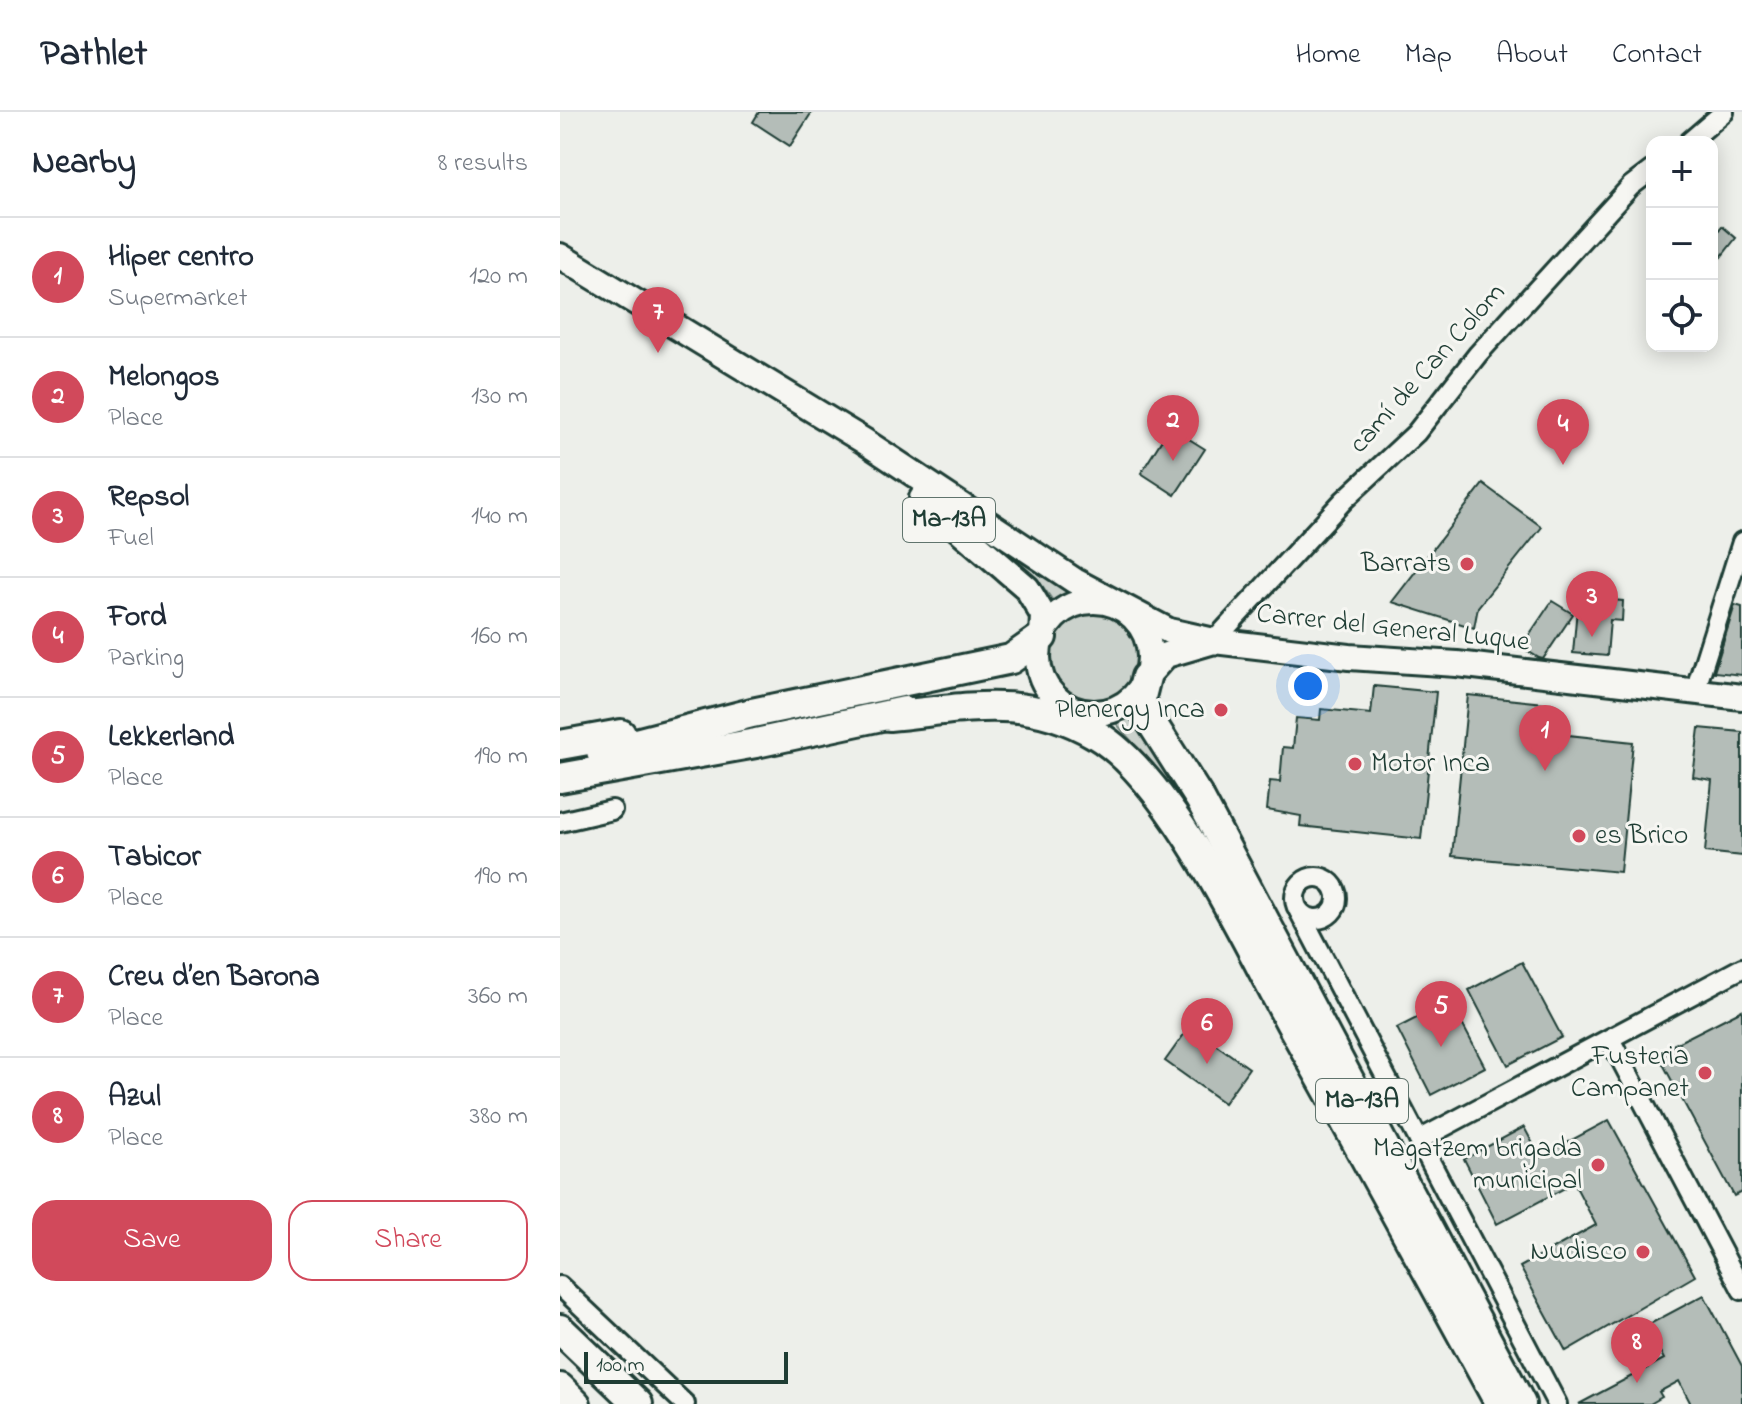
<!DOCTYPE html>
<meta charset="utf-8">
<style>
:root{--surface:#fff;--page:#f6f6f7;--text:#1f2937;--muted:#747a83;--line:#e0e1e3;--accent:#d1495b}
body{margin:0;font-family:"Indie Flower",sans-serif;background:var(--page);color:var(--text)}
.controls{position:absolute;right:24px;top:24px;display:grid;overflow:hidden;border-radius:16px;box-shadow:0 4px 20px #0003}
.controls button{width:72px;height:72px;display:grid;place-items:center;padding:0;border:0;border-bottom:2px solid var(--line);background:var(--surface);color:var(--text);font:40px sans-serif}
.scale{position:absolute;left:24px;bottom:20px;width:204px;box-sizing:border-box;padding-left:8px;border:4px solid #1f3d34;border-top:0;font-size:22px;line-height:28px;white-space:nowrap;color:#1f3d34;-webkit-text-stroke:6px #f6f6f2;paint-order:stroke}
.you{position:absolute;left:748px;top:574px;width:28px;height:28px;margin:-20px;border:6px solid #fff;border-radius:50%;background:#1a73e8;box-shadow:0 0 0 12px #1a73e833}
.badge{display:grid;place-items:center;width:52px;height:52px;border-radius:50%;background:var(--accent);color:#fff;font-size:26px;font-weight:700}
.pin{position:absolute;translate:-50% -66px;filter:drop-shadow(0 2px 4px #0008)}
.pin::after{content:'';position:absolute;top:42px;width:28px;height:24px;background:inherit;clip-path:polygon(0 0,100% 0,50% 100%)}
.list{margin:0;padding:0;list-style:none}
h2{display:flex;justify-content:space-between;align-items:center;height:104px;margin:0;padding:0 32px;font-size:34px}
h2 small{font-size:26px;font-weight:400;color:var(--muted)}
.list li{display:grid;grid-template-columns:52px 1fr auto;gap:24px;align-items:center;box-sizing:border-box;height:120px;padding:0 32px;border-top:2px solid var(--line)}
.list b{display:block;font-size:30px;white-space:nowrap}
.list p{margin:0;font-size:26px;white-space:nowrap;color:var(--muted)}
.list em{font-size:26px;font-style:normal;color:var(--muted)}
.actions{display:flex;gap:16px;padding:24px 32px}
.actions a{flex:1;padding:18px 0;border:2px solid var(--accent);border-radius:24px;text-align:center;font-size:28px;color:var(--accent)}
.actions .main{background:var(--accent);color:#fff}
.icon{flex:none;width:44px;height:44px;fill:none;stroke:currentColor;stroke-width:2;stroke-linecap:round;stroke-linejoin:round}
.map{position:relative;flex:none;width:1182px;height:1292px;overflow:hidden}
header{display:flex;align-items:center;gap:48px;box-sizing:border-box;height:112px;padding:0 40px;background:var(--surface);border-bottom:2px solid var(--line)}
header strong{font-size:38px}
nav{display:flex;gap:44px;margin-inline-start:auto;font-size:28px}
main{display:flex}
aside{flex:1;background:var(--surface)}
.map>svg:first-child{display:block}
</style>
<header>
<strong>Pathlet</strong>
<nav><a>Home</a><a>Map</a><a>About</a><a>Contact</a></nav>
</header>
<main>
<aside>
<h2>Nearby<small>8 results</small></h2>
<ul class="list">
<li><span class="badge">1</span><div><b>Hiper centro</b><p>Supermarket</p></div><em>120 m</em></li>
<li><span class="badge">2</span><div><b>Melongos</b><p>Place</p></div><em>130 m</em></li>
<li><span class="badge">3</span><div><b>Repsol</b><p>Fuel</p></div><em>140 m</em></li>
<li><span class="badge">4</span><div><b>Ford</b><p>Parking</p></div><em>160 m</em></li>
<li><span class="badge">5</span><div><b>Lekkerland</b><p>Place</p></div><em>190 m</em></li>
<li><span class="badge">6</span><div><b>Tabicor</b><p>Place</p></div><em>190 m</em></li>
<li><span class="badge">7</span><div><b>Creu d’en Barona</b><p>Place</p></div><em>360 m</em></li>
<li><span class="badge">8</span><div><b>Azul</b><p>Place</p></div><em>380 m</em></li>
</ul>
<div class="actions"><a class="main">Save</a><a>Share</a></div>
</aside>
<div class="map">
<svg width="1182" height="1292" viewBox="0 0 1182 1292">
<rect width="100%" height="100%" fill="#edefea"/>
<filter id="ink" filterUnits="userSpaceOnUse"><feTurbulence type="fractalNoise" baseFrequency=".0125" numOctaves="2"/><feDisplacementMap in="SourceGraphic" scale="16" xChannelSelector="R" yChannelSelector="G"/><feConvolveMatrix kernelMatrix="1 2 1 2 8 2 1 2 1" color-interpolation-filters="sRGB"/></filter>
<g filter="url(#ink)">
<!-- green -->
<g fill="#cbd2cc" stroke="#758880" stroke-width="2">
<polygon points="415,417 515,481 494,490 478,468"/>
<circle cx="534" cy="545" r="43"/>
<polygon points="568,601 573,604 630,688 743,897 611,675 555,610"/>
</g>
<!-- building -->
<g fill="#b4bdb8" stroke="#1f3d34" stroke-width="2">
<polygon points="199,0 252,0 230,34 193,10"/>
<polygon points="1162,114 1176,126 1161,145 1152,138 1152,126"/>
<polygon points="610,315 645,337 615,383 581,361"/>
<polygon points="923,372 982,415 918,495 914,516 832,490"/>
<polygon points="1018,485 1063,489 1062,509 1050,508 1047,544 1013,541"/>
<polygon points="992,489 1013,502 983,547 979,546 961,535"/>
<polygon points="1175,493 1182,495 1182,563 1154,560"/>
<polygon points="814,574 876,580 861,727 740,714 741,704 707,698 710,669 720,670 723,635 733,636 736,606 760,608 761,597 811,602"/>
<polygon points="908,583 993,592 990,621 1073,630 1060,760 892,744"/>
<polygon points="1139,616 1182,620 1182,744 1145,740 1152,668 1133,665"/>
<polygon points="962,850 1002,925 948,953 909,878"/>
<polygon points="890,889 925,955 871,983 837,916"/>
<polygon points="1182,898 1182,1080 1174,1084 1097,941"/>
<polygon points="630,914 689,956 664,991 605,949"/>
<polygon points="1049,1008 1135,1164 1006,1239 960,1155 1036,1113 1014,1071 937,1112 904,1047 964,1015 980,1045"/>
<polygon points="1144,1183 1182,1254 1182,1292 1131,1292 1119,1269 1099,1280 1102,1285 1090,1292 1019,1292 1104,1247 1086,1214"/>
</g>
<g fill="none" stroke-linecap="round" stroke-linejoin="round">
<!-- minor casing -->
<g stroke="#1f3d34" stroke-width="24">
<g id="minor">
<polyline points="1129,30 1164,0"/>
<polyline points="654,529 784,388 856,321 918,242 1071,74 1092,58"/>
<polyline points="1135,579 1182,430"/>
<polyline points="0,710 52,698"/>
<circle cx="756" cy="786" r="21"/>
<polyline points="739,799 997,1292"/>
<polyline points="1050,927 1182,1178"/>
<polyline points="859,1028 1182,856"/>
<polyline points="0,1174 125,1292"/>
</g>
</g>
<!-- major casing -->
<g stroke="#1f3d34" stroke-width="30">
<g id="major">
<polyline points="0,144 304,329 515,469 609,519 654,529"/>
<polyline points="362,386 467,476 483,503 482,525"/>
<circle cx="534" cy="545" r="56"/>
<polyline points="586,565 606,543 654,529 789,545 897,552 1182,585"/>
</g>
</g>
<!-- highway casing -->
<g stroke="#1f3d34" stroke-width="34">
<g id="highway">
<polyline points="586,565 581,585 583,597 640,687 961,1292"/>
<path d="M 329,604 C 405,597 464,580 535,622 C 611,666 687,831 730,910 C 801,1037 871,1165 940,1292"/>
<polyline points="0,633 61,622"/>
<polyline points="41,640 192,601 451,547 482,525"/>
<polyline points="0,666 196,631 345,599"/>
<polyline points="0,1217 78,1292"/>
<polyline points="0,1276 16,1292"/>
</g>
</g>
<!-- minor -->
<use href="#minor" stroke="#f6f6f2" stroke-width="18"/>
<!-- major -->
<use href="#major" stroke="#f6f6f2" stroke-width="24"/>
<!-- highway -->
<use href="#highway" stroke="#f6f6f2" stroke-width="28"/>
</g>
</g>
<!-- markers -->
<g fill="#d1495b" stroke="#f6f6f2" stroke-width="3">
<circle cx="907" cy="452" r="8"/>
<circle cx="661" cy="598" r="8"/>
<circle cx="795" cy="652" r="8"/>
<circle cx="1019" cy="724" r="8"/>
<circle cx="1145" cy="961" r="8"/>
<circle cx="1038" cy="1053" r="8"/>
<circle cx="1083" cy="1140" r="8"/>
</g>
<g text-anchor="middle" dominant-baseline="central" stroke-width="6" stroke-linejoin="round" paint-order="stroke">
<!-- shield labels -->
<g fill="#f6f6f2" stroke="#60746d" stroke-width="2">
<rect x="343" y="386" width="92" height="44" rx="6"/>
<rect x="756" y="967" width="92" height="44" rx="6"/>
</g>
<g font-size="26" font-weight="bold" fill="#1f3d34">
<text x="389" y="408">Ma-13A</text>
<text x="802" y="989">Ma-13A</text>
</g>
<!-- street labels -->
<g font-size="28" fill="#1f3d34" stroke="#f6f6f2">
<text transform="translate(868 257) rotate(-48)">camí de Can Colom</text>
<text transform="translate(833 517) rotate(6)">Carrer del General Luque</text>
</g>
<!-- poi labels -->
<g font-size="28" fill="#1f3d34" stroke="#f6f6f2" text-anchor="end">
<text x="891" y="452">Barrats</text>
<text x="645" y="598">Plenergy Inca</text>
<text x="811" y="652" text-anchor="start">Motor Inca</text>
<text x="1035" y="724" text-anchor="start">es Brico</text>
<text x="1129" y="945">Fusteria<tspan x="1129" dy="32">Campanet</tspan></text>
<text x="1022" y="1037">Magatzem brigada<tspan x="1022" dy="32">municipal</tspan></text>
<text x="1067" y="1140">Nudisco</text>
</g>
</g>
</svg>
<div class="controls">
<button>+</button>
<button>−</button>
<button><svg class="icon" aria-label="locate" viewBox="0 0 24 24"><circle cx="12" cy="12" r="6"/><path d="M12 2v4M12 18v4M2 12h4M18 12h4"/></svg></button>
</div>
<div class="scale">100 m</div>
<div class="you"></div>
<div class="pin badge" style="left:985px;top:659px">1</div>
<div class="pin badge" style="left:613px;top:349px">2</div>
<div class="pin badge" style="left:1032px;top:525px">3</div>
<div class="pin badge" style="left:1003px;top:353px">4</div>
<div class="pin badge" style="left:881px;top:935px">5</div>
<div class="pin badge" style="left:647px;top:952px">6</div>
<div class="pin badge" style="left:98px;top:241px">7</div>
<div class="pin badge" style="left:1077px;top:1271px">8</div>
</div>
</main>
